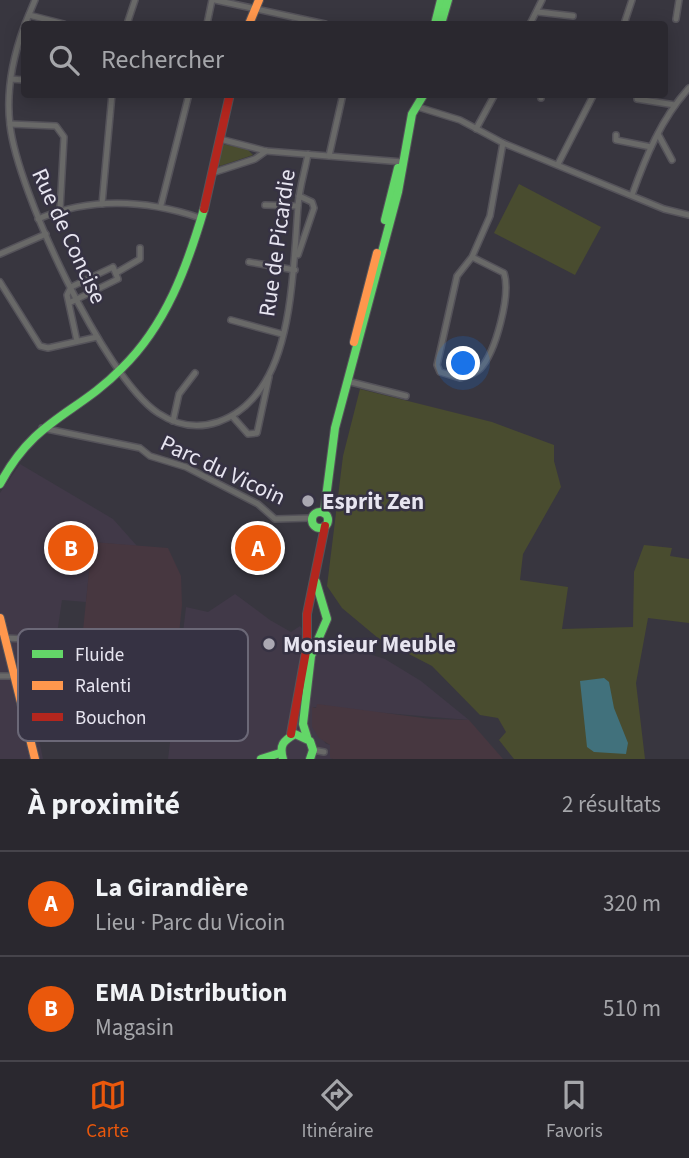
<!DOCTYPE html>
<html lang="fr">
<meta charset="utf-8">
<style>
:root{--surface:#2a282f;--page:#323037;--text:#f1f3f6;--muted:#a5a6aa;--line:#46444b;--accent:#ea580c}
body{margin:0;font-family:"Source Sans 3",sans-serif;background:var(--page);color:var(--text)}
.you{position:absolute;left:464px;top:364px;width:24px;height:24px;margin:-18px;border:5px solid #fff;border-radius:50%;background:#1a73e8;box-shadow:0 0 0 10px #1a73e833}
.badge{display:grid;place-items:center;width:46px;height:46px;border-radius:50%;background:var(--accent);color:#fff;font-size:23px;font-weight:700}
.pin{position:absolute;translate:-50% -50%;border:4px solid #fff;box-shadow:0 2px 7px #0006}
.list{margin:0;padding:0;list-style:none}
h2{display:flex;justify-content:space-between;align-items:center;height:91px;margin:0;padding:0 28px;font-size:30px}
h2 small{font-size:23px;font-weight:400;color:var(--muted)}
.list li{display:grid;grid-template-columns:46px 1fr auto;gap:21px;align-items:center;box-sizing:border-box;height:105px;padding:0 28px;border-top:2px solid var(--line)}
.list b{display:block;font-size:26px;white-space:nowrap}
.list p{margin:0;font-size:23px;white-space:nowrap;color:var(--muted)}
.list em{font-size:23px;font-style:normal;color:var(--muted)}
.icon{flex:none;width:38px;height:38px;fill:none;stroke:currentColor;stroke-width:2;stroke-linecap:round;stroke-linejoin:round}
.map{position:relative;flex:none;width:689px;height:759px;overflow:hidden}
.search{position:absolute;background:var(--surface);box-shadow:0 4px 18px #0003;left:21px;right:21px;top:21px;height:77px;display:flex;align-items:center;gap:18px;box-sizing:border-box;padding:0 24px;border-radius:7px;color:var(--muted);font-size:26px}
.sheet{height:301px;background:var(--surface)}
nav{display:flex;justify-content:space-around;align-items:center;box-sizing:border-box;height:98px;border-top:2px solid var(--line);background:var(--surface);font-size:19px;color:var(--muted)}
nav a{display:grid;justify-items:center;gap:4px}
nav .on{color:var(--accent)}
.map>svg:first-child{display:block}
</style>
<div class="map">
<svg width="689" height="759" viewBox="0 0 689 759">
<rect width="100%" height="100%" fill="#38363f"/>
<!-- commercial -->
<g fill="#413948">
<polygon points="20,464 113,519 137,546 92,542 86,602 62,600 57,634 82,637 75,711 32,705 43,759 0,759 0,493"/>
<polygon points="235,594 270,620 291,632 300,626 320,648 366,653 385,659 421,681 469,720 313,707 325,743 330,745 330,757 333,759 168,759 186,607 208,612"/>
</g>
<!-- industrial -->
<g fill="#473740">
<polygon points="92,542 168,548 181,576 182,605 173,692 78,680"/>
<polygon points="317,704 431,719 469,720 503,759 333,759 330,758 330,745 319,738 312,727 312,707 316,708"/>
</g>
<!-- green -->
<g fill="#494c2f">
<polygon points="222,144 247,149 253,155 220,166 217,163"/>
<polygon points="519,184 601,227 575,275 494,233"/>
<polygon points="360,389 492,422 554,445 554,461 561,487 523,554 520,580 568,587 562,629 633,627 634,572 644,545 672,548 670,556 689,559 689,623 648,618 636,683 645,759 514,759 499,740 506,732 498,718 480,715 432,666 378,638 342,608 327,586 343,456"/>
</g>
<!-- water -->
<polygon fill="#41717c" points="604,678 609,682 614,708 628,743 626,754 594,752 587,747 580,681"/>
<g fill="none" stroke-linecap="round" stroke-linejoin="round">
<!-- street casing -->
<g stroke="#55535a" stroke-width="8">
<g id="street">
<polyline points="215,0 325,24"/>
<polyline points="538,12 573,16"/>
<polyline points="29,15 64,24"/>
<polyline points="676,19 679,0"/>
<polyline points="25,24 35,0"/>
<polyline points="127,24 135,0"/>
<polyline points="207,24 212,0"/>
<polyline points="530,24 542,0"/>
<polyline points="624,24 632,0"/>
<path d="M 24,27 C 13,57 6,92 10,125 C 17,190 104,377 158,413 C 199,440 242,420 265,382 C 293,337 294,257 298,206 C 299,189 305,171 308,154"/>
<polyline points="11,79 24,80"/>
<polyline points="637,94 637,99 675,105"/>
<polyline points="541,98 541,94"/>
<polyline points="418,107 460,120 503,143 664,209 689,215"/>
<polyline points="10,124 56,126 64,137 60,210"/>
<polyline points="476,129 495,94"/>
<polyline points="658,134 672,160"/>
<polyline points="616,135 616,140 651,147"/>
<polyline points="220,139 266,151 403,162"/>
<polyline points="329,156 343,94"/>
<polyline points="558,164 594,94"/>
<polyline points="212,173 255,159 266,151"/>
<path d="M 632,195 C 646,156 661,119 689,88"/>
<polyline points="102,204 112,94"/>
<polyline points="161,205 189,94"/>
<polyline points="265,205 298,206"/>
<path d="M 38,219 C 91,197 147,200 200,218"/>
<polyline points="0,254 46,234"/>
<polyline points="298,255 314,208 312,202 299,196"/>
<path d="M 472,257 L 504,273 C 511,294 496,352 480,369 C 475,374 467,376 460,378 L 440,372 L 437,365 L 457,276 L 472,257 L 490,216 L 503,143"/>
<polyline points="249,262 295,270"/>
<polyline points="116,273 140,259 140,248"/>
<polyline points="0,282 40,346 48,348 97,337"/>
<polyline points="69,303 118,279 113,267 71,287 67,295 77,341"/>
<polyline points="231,320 282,334"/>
<polyline points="347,381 406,396"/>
<polyline points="233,417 248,434 257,433 269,377"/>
<polyline points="173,421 179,394 195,373"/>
<polyline points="42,428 140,448 150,456 186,467 258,504 275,519 312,518"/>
<polyline points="5,638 85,642"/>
<polyline points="0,676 15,676"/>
<polyline points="313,750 324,752"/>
</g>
</g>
<!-- fast casing -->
<g stroke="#55535a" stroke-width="10">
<g id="fast">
<polyline points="435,24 441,0"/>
<polyline points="441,24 448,0"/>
<polyline points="385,220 398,168"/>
<path d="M 0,484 C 35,418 76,415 122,368 C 166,325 187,267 204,209"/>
<circle cx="320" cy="520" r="8"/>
<polyline points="324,513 335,428 398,192 412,114 424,94"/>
<polyline points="307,737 303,724 311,656 327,619 316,582"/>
<polyline points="261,759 280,753"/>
<path d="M 283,759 C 279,745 283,741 295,734 L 310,741 L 313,750 L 310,759"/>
</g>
</g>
<!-- slow casing -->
<g stroke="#55535a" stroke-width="10">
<g id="slow">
<polyline points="249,24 259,0"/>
<polyline points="354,342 377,253"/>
<polyline points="0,618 35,759"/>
</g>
</g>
<!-- jam casing -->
<g stroke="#55535a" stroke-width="10">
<g id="jam">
<polyline points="204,209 230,94"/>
<polyline points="291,734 307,646 307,614 325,526"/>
</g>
</g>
<!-- street -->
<use href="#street" stroke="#696968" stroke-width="5"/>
<!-- fast -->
<use href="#fast" stroke="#63d668" stroke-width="8"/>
<!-- slow -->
<use href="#slow" stroke="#ff974d" stroke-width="8"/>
<!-- jam -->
<use href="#jam" stroke="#b3261e" stroke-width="8"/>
</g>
<!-- markers -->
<g fill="#aaa8b2" stroke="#363243" stroke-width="2.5">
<circle cx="308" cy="501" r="7"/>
<circle cx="269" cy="644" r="7"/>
</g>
<g text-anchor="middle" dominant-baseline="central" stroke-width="5" stroke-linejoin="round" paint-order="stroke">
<!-- street labels -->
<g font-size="23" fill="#e7e5f0" stroke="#363243">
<text transform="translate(69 236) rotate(65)">Rue de Concise</text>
<text transform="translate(277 243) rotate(-82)">Rue de Picardie</text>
<text transform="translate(223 470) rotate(25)">Parc du Vicoin</text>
</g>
<!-- poi labels -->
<g font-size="23" font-weight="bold" fill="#e7e5f0" stroke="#363243" text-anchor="start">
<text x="322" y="501">Esprit Zen</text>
<text x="283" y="644">Monsieur Meuble</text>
</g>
</g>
<!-- legend -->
<rect x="18" y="629" width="230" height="112" rx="10" fill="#363243" stroke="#6b6877" stroke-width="2"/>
<rect x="32" y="650" width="31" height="8" fill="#63d668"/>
<rect x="32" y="681" width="31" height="9" fill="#ff974d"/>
<rect x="32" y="713" width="31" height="8" fill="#b3261e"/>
<g font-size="19" fill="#e7e5f0">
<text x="75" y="661">Fluide</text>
<text x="75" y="692">Ralenti</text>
<text x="75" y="724">Bouchon</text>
</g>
</svg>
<div class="you"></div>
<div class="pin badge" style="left:258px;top:548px">A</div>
<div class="pin badge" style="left:71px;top:548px">B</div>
<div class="search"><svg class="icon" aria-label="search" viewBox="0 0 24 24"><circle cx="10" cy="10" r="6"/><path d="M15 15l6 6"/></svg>Rechercher</div>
</div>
<section class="sheet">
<h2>À proximité<small>2 résultats</small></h2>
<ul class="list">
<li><span class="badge">A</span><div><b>La Girandière</b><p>Lieu · Parc du Vicoin</p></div><em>320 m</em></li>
<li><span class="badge">B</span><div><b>EMA Distribution</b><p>Magasin</p></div><em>510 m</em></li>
</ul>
</section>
<nav>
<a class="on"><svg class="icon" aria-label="map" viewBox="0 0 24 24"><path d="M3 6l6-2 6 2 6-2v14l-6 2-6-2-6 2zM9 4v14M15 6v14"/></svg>Carte</a>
<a><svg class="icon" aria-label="directions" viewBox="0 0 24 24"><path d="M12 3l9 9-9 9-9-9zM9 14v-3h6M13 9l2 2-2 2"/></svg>Itinéraire</a>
<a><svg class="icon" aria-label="saved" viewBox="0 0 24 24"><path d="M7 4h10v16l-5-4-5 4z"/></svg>Favoris</a>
</nav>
